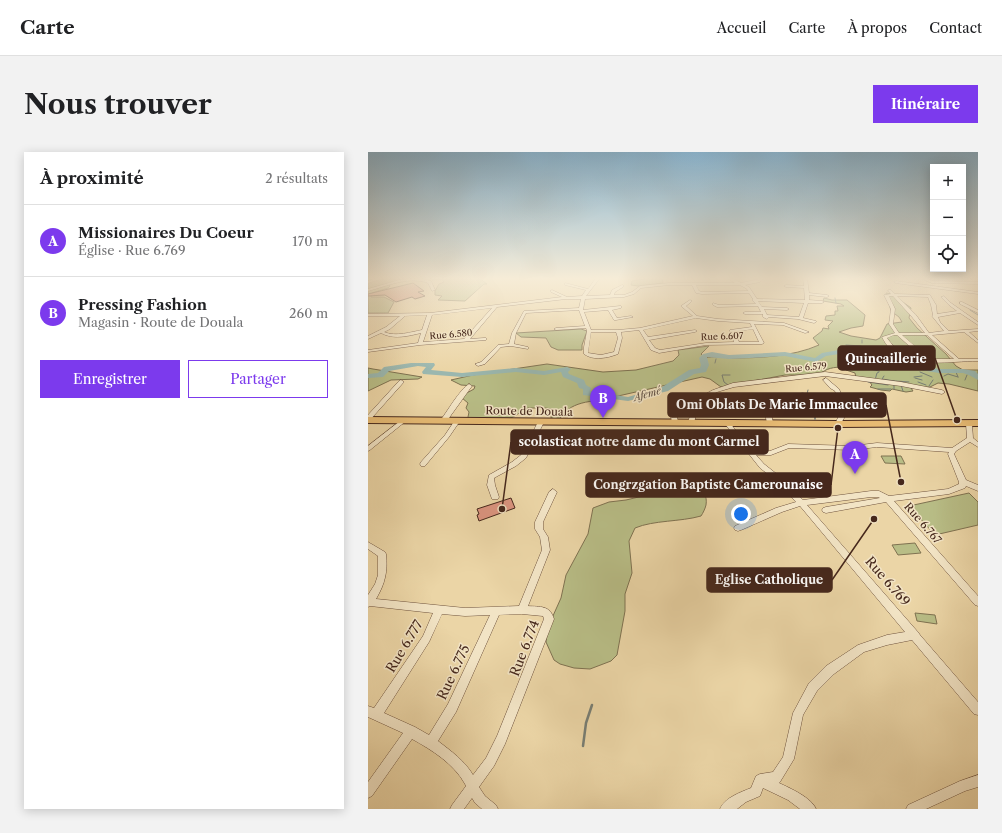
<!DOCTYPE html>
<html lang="fr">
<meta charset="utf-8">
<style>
:root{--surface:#fff;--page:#f2f2f2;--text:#202124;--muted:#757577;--line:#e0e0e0;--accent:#7c3aed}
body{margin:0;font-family:"Libre Caslon Text",serif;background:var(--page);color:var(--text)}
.controls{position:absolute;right:12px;top:12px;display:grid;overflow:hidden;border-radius:0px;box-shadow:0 2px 10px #0003}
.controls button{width:36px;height:36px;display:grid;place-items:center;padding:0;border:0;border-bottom:1px solid var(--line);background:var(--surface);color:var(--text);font:20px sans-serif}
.you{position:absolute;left:373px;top:362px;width:14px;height:14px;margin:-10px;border:3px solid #fff;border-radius:50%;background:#1a73e8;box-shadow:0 0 0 6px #1a73e833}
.badge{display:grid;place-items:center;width:26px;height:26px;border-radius:50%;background:var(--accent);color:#fff;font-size:13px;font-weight:700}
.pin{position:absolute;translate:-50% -33px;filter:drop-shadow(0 1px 2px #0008)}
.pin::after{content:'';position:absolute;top:21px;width:14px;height:12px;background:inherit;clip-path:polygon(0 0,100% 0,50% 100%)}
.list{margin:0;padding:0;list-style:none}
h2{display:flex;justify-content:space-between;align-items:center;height:52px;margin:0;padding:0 16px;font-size:17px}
h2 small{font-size:13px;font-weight:400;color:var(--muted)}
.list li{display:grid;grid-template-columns:26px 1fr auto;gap:12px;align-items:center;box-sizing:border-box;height:72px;padding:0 16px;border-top:1px solid var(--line)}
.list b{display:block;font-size:15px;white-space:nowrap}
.list p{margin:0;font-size:13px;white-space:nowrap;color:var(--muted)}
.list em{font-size:13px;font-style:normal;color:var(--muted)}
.actions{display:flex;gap:8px;padding:12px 16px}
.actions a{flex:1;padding:9px 0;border:1px solid var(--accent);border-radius:0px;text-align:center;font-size:14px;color:var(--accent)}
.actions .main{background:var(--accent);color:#fff}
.icon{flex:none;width:22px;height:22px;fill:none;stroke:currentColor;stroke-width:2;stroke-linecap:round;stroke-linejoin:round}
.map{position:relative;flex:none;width:610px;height:657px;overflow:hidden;border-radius:0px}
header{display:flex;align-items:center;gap:24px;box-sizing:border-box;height:56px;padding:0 20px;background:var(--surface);border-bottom:1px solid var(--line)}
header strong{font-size:19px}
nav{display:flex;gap:22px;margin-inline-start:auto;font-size:14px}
.intro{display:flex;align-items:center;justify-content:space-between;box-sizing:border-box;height:96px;padding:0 24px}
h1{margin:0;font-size:28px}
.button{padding:10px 18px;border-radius:0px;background:var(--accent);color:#fff;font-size:14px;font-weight:700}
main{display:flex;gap:24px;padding:0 24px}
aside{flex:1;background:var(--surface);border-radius:0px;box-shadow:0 2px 10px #0003}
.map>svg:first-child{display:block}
</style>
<header>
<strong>Carte</strong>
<nav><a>Accueil</a><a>Carte</a><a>À propos</a><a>Contact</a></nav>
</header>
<div class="intro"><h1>Nous trouver</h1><a class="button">Itinéraire</a></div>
<main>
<aside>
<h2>À proximité<small>2 résultats</small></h2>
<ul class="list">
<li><span class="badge">A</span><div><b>Missionaires Du Coeur</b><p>Église · Rue 6.769</p></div><em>170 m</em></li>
<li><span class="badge">B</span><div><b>Pressing Fashion</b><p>Magasin · Route de Douala</p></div><em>260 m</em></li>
</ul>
<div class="actions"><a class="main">Enregistrer</a><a>Partager</a></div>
</aside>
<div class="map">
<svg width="610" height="657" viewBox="0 0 610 657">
<rect width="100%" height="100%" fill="#ebd5a6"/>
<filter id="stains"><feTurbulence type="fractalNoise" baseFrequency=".005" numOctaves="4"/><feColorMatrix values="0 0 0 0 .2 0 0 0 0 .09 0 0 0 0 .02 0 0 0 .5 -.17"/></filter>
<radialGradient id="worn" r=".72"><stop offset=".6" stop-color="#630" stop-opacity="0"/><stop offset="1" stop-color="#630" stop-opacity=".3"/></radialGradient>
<!-- green -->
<g fill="#b8bd86" stroke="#7f7251">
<polygon points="17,126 51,126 32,128 21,132 22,134 20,136 4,141 3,145 16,145 26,150 20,161 0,161 0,130"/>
<polygon points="63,126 111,126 119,132 116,132 97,149 70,148 74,144 67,143 67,139 71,132 76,130 74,127 64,128"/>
<polygon points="283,126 294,126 295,131 270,134 263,133 264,129"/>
<path d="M 518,141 L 524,142 L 543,156 L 541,166 L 549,176 L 578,202 L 588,214 L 595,218 L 610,218 L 610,239 L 581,232 L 570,231 L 562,235 L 543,236 L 545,239 L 538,240 L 524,237 L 522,239 L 513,238 L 502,235 L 504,233 L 501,229 L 488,226 L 487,221 L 478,218 L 477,215 C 465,215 459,216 450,223 L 417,223 L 353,235 L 342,227 L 334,225 L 228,249 C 220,249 207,252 201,257 C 194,262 193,270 183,266 L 184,257 L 177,256 L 160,256 L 143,266 L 101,266 L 100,265 L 101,260 L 98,256 L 100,251 L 94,246 L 97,242 L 106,237 L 107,234 L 93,233 L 83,228 L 105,223 L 179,212 L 235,220 L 268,218 L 305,209 L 311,203 L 310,198 L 341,194 L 333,202 L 337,206 C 346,204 353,205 362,206 C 391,206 424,205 451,193 L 445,186 L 454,179 L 455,176 L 461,177 L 460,174 L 465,169 L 457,168 L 458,164 L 467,163 L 467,159 L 470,159 L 469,154 L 476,154 L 473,152 L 455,149 L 456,146 L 464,148 L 479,148 L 497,163 L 495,174 L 483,176 L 471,180 L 483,184 L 508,188 L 512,186 L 519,172 L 534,170 L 531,165 L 523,159 Z"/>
<polygon points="213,177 219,179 214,193 214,198 190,198 183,195 178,186 153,185 148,181"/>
<polygon points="0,216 5,217 54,225 50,227 23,228 0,239"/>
<polygon points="513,304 533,304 537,312 517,311"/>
<path d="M 307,324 C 321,327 341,335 338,353 C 337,357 335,361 333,364 C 312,370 286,368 267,376 L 261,389 L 264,421 L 257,442 L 257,459 L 249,503 L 243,509 L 222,517 L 206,516 L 192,512 L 186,508 L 178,490 L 180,475 L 193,446 L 198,423 L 220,382 L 225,356 L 241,350 L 258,348 L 279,343 C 287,326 289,326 307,324 Z"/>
<polygon points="601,341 610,350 610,373 567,383 541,354"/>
<polygon points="547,391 553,401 530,403 524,393"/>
<polygon points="547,461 567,463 569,472 549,469"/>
</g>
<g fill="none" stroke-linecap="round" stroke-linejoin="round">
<!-- stream-far2 -->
<g stroke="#787e74" stroke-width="1">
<polyline points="467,146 468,151"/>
<polyline points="602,158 610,163"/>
<polyline points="494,188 494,191"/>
<polyline points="478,193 493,194"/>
<polyline points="498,200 503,197"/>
<polyline points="480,202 484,203 486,206 483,207"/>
<polyline points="492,202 493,206 504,209"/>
<polyline points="485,208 499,211 496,215"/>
<polyline points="513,209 522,205 525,207 522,211"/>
<polyline points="347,211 348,207"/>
<polyline points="534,211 535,207"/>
<polyline points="502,212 505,210 504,209 507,204"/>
<polyline points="488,214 511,219"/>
<polyline points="507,214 513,210"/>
<polyline points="516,215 528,218"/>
<polyline points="548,215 549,212"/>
<polyline points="514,217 518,212"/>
<polyline points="552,220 564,225"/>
<polyline points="588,220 590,225"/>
<polyline points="516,224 514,227 527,229"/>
<polyline points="576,224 580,222 590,225"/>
<polyline points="546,225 554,224"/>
<polyline points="547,226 554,228"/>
<polyline points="507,228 509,221 511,220"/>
<polyline points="597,228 599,223"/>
<polyline points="528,229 541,230"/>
<polyline points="500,230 520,233"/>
<polyline points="550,230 558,233"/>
<polyline points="526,231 526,237"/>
<polyline points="360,233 356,230 354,223 362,223"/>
<polyline points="533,233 535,239"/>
<polyline points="561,234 565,228"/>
<polyline points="510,237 523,237"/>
<polyline points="434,241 439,242 440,238"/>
<polyline points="435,244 443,244 444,242 454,243"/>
<polyline points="443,244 443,254 446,258"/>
<polyline points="440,261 446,262"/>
<polyline points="447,262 447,265"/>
</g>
<!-- stream-far1 -->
<polyline stroke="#787e74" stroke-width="1.5" points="447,264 447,267"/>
<!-- stream -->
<polyline stroke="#787e74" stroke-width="2.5" points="215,594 218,571 224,553"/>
<!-- river -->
<polygon fill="#9ab7af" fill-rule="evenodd" points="477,197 488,200 499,199 505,201 513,207 571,217 595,217 607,219 610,222 610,228 601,223 595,221 571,221 511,211 497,202 488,204 477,201 458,204 448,210 417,204 361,207 339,205 341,213 338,220 326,222 300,239 260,249 215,243 215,237 211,236 209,231 195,225 193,220 176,223 148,220 94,225 55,222 54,220 58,215 50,214 21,219 15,225 0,226 0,222 10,221 16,215 43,211 66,211 67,213 63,218 94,221 148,216 176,219 199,215 203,217 200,220 201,222 216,228 218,233 223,236 222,239 260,245 294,235 321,218 332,216 333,213 331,206 335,202 344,200 361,203 417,200 447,206 454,201"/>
</g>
<!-- building -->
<g fill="#db947f" stroke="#46281c">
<polygon points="45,131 56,139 50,140 57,144 47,147 44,145 28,150 17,143 0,144 0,142"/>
<polygon points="143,346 147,356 111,369 109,363 111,362 109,357"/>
</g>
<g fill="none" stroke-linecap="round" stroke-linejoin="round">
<!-- minor casing -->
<g stroke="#6f533e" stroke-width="1">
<g id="minor">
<polygon points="10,126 16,126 0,131 0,129"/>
<path d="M 49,126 L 56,127 L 63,129 L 67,138 L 64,139 L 60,131 C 41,124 19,134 0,139 L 0,137 L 31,128 Z"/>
<path d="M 228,126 L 232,126 L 218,144 L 242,143 L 244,138 L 254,133 L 255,133 L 255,135 L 247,140 L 246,143 L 256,143 L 264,140 L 272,134 L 301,131 L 367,131 L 359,126 L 364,126 L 373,131 L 396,126 L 392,130 L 377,133 L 381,135 L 389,147 L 437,148 L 436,136 L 418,135 L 416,134 L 418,133 L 436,134 L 435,126 L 439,126 L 441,141 L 459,143 L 461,144 L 459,145 L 441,143 L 441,148 L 454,149 L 456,150 L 454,151 L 440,151 L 435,166 L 448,169 L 448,170 L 446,171 L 430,167 L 401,165 L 399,167 L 395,165 L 395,162 L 377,162 L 375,161 L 377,160 L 393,160 L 390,154 L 349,155 L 345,153 L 345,151 L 351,153 L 388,152 L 384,148 L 385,147 L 381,141 L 334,142 L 328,141 L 324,133 L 301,133 L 273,136 L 266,142 L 256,145 L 217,147 L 215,158 L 252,154 L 253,154 L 253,156 L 244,158 L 249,166 L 263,164 L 265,165 L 248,168 L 246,168 L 240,158 L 216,160 L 223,178 L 250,178 L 272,176 L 325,164 L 313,154 L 322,148 L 324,149 L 323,150 L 318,154 L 329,164 L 350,167 L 416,171 L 441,180 L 437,181 L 415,173 L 386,172 L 396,191 L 394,192 L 338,193 L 291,201 L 283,198 L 271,178 L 253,180 L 254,186 L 250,202 C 240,206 225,209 216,202 L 216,195 L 219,179 L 218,176 L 188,178 L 186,177 L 188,176 L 217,174 L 211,158 L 158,161 L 148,181 L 146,192 L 160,195 L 160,197 L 143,194 L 133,195 L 117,212 L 110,214 L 107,212 L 113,210 L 130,193 L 141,192 L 144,181 L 156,159 L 211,156 L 213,147 L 198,147 L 129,155 L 102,187 L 116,186 L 118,186 L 118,188 L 52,193 L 0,200 L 0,198 L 50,191 L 53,181 C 41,184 25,188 13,181 L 0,187 L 0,184 L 18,175 L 32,164 L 0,164 L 0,162 L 62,161 L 194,145 L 183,140 L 182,139 L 184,138 L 199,145 L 214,144 L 218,138 L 197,133 L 197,131 L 220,137 ZM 328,133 L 372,133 L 379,137 L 380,139 L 334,140 L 331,139 ZM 390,149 L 436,151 L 431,165 L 399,163 L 396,157 L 419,158 L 421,157 L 419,156 L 394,155 ZM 124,156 L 96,187 L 55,190 L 64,163 ZM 59,163 L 54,178 C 43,180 28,185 16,180 L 22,177 L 37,164 ZM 328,166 L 350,169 L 382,171 L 384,175 L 362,178 L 362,179 L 366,190 L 338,191 L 292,198 L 287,196 L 281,188 L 327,180 L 329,179 L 327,178 L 280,185 L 275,178 ZM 385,177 L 391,190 L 371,190 L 367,180 ZM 223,180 L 248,180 L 250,186 L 246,200 L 233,203 L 220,201 Z"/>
<polygon points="552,126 558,126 565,129 610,130 610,132 564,131"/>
<polygon points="528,129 610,140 610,142 527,131 526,130"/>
<path d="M 521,138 L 523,138 L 527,142 L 562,143 L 568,153 L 569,162 L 589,159 L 581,153 L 573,145 L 576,144 L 583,151 L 610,170 L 610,173 L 592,161 L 570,165 L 572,170 L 581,179 L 610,177 L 610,179 L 601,180 L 610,188 L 610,191 L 596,180 L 564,183 L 591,207 L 610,207 L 610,209 C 582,209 546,217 523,198 C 519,194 516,189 514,185 L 527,181 L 521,172 L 523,157 L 516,143 L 523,142 L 520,139 ZM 521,144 L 525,144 L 544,165 L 557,181 L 531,181 L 525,172 L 527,157 ZM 529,144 L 560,145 L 563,153 L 565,163 L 564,164 L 576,179 L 561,181 L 548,163 ZM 526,183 L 529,183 L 556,207 C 538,204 529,200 519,186 ZM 534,183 L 559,183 L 586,207 L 562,207 Z"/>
<polygon points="592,150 594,150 610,158 610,161 592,152"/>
<polygon points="457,220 533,230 574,238 577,240 574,242 533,234 457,224 366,235 349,240 331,250 326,271 323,273 320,271 326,248 345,238 365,231"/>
<polygon points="458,226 471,237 480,257 479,261 472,273 470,274 467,272 474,257 467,239 462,236 455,228"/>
<polygon points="33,228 36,230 35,231 2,268 0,269 0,263 31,229"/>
<path d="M 101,232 L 104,234 L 81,266 L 77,270 L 73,270 L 72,269 C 79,260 92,237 101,232 Z"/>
<polygon points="398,249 401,251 405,271 402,273 399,271 395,251"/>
<polygon points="305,256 308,258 310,271 307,273 304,271 302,258"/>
<polygon points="36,266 39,268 38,269 2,298 0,299 0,294"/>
<polygon points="89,267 92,269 81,285 57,314 53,314 52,312 53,310 77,283 87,268"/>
<polygon points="173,268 176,270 158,306 148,314 126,326 127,333 131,345 130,347 124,347 119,333 121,323 144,310 153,303 170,270"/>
<path d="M 359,269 L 361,270 L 385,299 L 393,298 L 402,299 L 420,292 L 484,294 L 509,291 L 584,296 L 599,286 L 598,272 L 601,270 L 604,272 L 605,286 L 610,290 L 610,295 L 602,290 L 588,299 L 586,302 L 598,328 L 610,333 L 610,339 L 598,334 L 597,336 L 581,342 L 526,349 L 610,444 L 610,454 L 607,453 L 518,350 L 458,361 L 455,360 L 454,358 L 455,356 L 458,355 L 512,346 L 510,345 L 503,345 L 439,353 L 549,479 L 550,480 L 552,483 L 610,550 L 610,563 L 606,562 L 544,488 L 519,493 L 496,500 L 466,522 L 449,539 L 435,563 L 426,607 L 412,630 L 411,631 C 422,636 444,646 448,657 L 432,657 L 420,648 L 395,636 L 392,644 L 378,650 L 369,657 L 352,657 C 356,646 373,640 383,636 L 388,624 L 392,622 L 405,620 L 415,605 L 425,561 L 441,531 L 458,514 L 490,493 L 519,483 L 537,480 L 432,354 L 414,360 L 373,378 L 370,379 L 367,378 L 366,376 L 367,374 L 408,356 L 428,350 L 406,327 L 392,316 L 357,272 L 356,271 L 357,270 ZM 509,295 L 581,300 L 580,302 L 591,330 L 591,332 L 580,337 L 521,344 L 511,339 L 503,339 L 435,348 L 410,323 L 396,312 L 388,303 L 403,303 L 421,296 L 484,298 Z"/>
<path d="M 185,337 L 189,340 L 175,370 L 175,377 L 180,385 L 182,398 L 160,454 C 172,455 182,453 186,467 L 137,592 L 126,614 L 111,635 L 117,644 L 128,653 L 130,657 L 114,657 L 107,651 L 104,646 L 96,657 L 82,657 L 84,653 L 98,634 L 97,632 C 86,612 64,598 44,587 L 4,644 L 0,646 L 0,630 L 35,581 L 0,565 L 0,554 L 6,556 L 55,484 L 65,461 L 2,454 L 0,455 L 0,443 L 7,432 L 10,423 L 10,404 L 0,397 L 0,390 L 17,400 L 18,402 C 20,419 17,432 8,447 L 97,456 L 151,454 L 174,398 L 172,385 L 167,377 L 167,370 L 181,340 ZM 74,462 L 97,464 L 122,463 L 80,552 L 61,583 L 47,575 L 16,561 L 61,490 ZM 154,462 L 175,464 L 176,467 L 129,584 L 118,606 L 105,623 C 97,609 83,599 70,589 L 88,560 L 131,463 Z"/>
<polygon points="610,623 610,635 597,639 558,657 538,657 540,653 592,629"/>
</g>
</g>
<!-- highway casing -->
<g stroke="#46281c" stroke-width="2">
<polygon id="highway" points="0,265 470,269 610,268 610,274 470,275 0,271"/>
</g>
<!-- minor -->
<use href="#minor" fill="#f2e4c5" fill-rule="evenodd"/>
<!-- highway -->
<use href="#highway" fill="#e6ba73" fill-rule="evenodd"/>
</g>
<!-- sky -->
<linearGradient id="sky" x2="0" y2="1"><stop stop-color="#89b5d1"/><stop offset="0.58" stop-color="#f6ecd7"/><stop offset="1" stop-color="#f6ecd7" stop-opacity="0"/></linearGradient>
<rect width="610" height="218" fill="url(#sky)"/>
<g text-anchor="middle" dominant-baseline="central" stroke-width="3" stroke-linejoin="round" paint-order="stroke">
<!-- far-street labels -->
<g font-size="9" fill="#46281c" stroke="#f2e4c5">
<text transform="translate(83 182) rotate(-5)">Rue 6.580</text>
<text transform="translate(354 184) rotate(-2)">Rue 6.607</text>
<text transform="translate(438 215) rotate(-5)">Rue 6.579</text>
</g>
<!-- far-water labels -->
<g font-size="10" font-style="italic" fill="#5b4c41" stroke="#f2e4c5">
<text transform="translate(279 242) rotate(-16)">Afemé</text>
</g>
<!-- street labels -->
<g font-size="11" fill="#46281c" stroke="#f2e4c5">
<text transform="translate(161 259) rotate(1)">Route de Douala</text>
<text transform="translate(555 371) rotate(49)">Rue 6.767</text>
</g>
<!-- near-street labels -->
<g font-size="13" fill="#46281c" stroke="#f2e4c5">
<text transform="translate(520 429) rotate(49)">Rue 6.769</text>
<text transform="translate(36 494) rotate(-59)">Rue 6.777</text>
<text transform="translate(156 496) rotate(-69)">Rue 6.774</text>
<text transform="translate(85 520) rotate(-65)">Rue 6.775</text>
</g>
</g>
<!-- callouts -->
<path fill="none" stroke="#46281c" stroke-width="1.5" d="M589 268L567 206M533 330L518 253M134 357L143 290M470 276L463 333M506 367L464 428"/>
<g fill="#46281c" stroke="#f2e4c5" stroke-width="1.5">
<circle cx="589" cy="268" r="4"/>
<circle cx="533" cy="330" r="4"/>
<circle cx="134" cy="357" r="4"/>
<circle cx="470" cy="276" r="4"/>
<circle cx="506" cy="367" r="4"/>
</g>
<g fill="#46281c" stroke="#46281c" stroke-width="1.5">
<rect x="470" y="194" width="97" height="24" rx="4"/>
<rect x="300" y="241" width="218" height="24" rx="4"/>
<rect x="143" y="278" width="257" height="24" rx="4"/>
<rect x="218" y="321" width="245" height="24" rx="4"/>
<rect x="339" y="416" width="125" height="24" rx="4"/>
</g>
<g font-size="12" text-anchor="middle" font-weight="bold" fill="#fff">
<text x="518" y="211">Quincaillerie</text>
<text x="409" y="257">Omi Oblats De Marie Immaculee</text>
<text x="271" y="294">scolasticat notre dame du mont Carmel</text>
<text x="340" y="337">Congrzgation Baptiste Camerounaise</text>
<text x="401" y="432">Eglise Catholique</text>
</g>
<rect width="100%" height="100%" filter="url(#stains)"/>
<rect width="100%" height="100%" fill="url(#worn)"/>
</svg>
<div class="controls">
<button>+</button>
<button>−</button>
<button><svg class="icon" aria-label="locate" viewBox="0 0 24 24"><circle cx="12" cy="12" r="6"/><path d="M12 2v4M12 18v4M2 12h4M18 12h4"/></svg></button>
</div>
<div class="you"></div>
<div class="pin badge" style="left:487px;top:322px">A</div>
<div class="pin badge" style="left:235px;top:266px">B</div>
</div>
</main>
